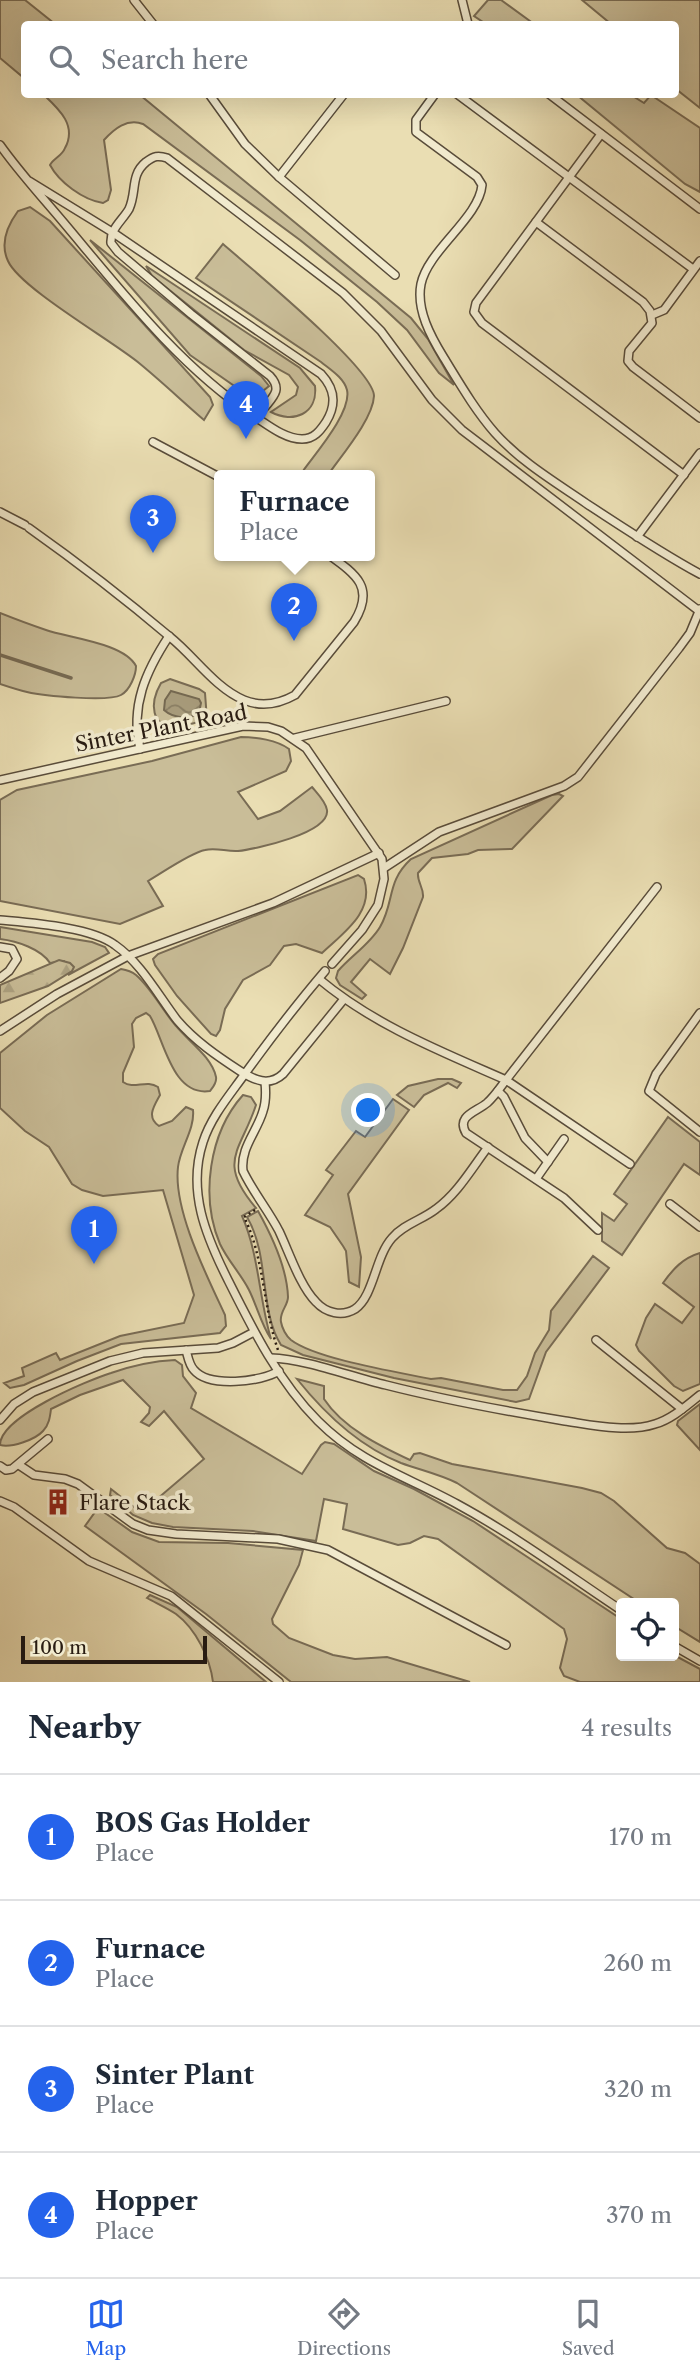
<!DOCTYPE html>
<style>
:root{--surface:#fff;--page:#f6f6f7;--text:#1f2937;--muted:#747a83;--line:#e0e1e3;--accent:#2563eb}
body{margin:0;font-family:"Libre Caslon Text",serif;background:var(--page);color:var(--text)}
.controls{position:absolute;right:21px;bottom:21px;display:grid;overflow:hidden;border-radius:7px;box-shadow:0 7px 28px #0002}
.controls button{width:63px;height:63px;display:grid;place-items:center;padding:0;border:0;border-bottom:2px solid var(--line);background:var(--surface);color:var(--text);font:35px sans-serif}
.scale{position:absolute;left:21px;bottom:18px;width:186px;box-sizing:border-box;padding-left:7px;border:4px solid #291c12;border-top:0;font-size:19px;line-height:24px;white-space:nowrap;color:#291c12;-webkit-text-stroke:5px #f1eace;paint-order:stroke}
.you{position:absolute;left:369px;top:1111px;width:24px;height:24px;margin:-18px;border:5px solid #fff;border-radius:50%;background:#1a73e8;box-shadow:0 0 0 10px #1a73e833}
.badge{display:grid;place-items:center;width:46px;height:46px;border-radius:50%;background:var(--accent);color:#fff;font-size:23px;font-weight:700}
.pin{position:absolute;translate:-50% -58px;filter:drop-shadow(0 2px 4px #0008)}
.pin::after{content:'';position:absolute;top:37px;width:24px;height:21px;background:inherit;clip-path:polygon(0 0,100% 0,50% 100%)}
.popup{position:absolute;left:214px;top:470px;width:161px;height:91px;box-sizing:border-box;display:grid;place-content:center;border-radius:7px;background:var(--surface);filter:drop-shadow(0 2px 5px #0005);font-size:23px;white-space:nowrap;color:var(--muted)}
.popup b{font-size:26px;color:var(--text)}
.popup::after{content:'';position:absolute;left:50%;top:100%;margin-left:-14px;border:14px solid transparent;border-top-color:var(--surface)}
.list{margin:0;padding:0;list-style:none}
h2{display:flex;justify-content:space-between;align-items:center;height:91px;margin:0;padding:0 28px;font-size:30px}
h2 small{font-size:23px;font-weight:400;color:var(--muted)}
.list li{display:grid;grid-template-columns:46px 1fr auto;gap:21px;align-items:center;box-sizing:border-box;height:126px;padding:0 28px;border-top:2px solid var(--line)}
.list b{display:block;font-size:26px;white-space:nowrap}
.list p{margin:0;font-size:23px;white-space:nowrap;color:var(--muted)}
.list em{font-size:23px;font-style:normal;color:var(--muted)}
.icon{flex:none;width:38px;height:38px;fill:none;stroke:currentColor;stroke-width:2;stroke-linecap:round;stroke-linejoin:round}
.map{position:relative;flex:none;width:700px;height:1682px;overflow:hidden}
.search{position:absolute;background:var(--surface);box-shadow:0 7px 28px #0002;left:21px;right:21px;top:21px;height:77px;display:flex;align-items:center;gap:18px;box-sizing:border-box;padding:0 24px;border-radius:7px;color:var(--muted);font-size:26px}
.sheet{height:595px;background:var(--surface)}
nav{display:flex;justify-content:space-around;align-items:center;box-sizing:border-box;height:98px;border-top:2px solid var(--line);background:var(--surface);font-size:19px;color:var(--muted)}
nav a{display:grid;justify-items:center;gap:4px}
nav .on{color:var(--accent)}
.map>svg:first-child{display:block}
</style>
<div class="map">
<svg width="700" height="1682" viewBox="0 0 700 1682">
<defs>
<pattern id="forest-firs" width="22" height="20" patternUnits="userSpaceOnUse" patternTransform="scale(1.75)"><rect width="22" height="20" fill="#c9bd98"/><path d="M5 1l3.5 6h-7zM16 11l3.5 6h-7z" fill="#ada282"/></pattern>
<pattern id="water-waves" width="16" height="10" patternUnits="userSpaceOnUse" patternTransform="scale(1.75)"><rect width="16" height="10" fill="#a89c7c"/><path d="M0 5q4-4 8 0t8 0" fill="none" stroke="#897e64"/></pattern>
</defs>
<rect width="100%" height="100%" fill="#eadeb3"/>
<filter id="stains"><feTurbulence type="fractalNoise" baseFrequency=".00286" numOctaves="4"/><feColorMatrix values="0 0 0 0 .2 0 0 0 0 .09 0 0 0 0 .02 0 0 0 .5 -.17"/></filter>
<radialGradient id="worn" r=".72"><stop offset=".6" stop-color="#630" stop-opacity="0"/><stop offset="1" stop-color="#630" stop-opacity=".3"/></radialGradient>
<!-- green -->
<g fill="#c9bd98" stroke="#796c55" stroke-width="2">
<polygon points="0,0 25,0 55,24 24,24 24,78 0,58"/>
<polygon points="488,0 501,0 534,24 486,24 474,16"/>
<polygon points="582,0 700,0 700,108 676,89 676,24 611,24"/>
<path d="M 44,95 L 140,95 L 411,318 L 428,339 L 454,385 L 439,373 L 407,330 L 377,302 L 300,240 L 143,124 C 127,118 114,129 104,140 L 111,190 L 108,200 L 103,203 C 83,200 59,182 50,165 C 54,158 62,156 65,148 C 77,126 60,110 44,95 Z"/>
<polygon points="577,95 631,95 644,103 651,95 700,128 700,192 685,184"/>
<path d="M 30,207 L 50,221 L 210,397 L 213,405 L 204,420 C 182,401 161,381 139,363 C 111,340 20,288 8,261 C 0,244 7,226 18,211 Z"/>
<polygon points="90,240 261,376 269,386 253,399 190,355"/>
<path d="M 223,244 C 248,266 374,369 374,396 C 373,419 341,456 328,475 L 307,475 L 303,471 C 315,454 352,412 347,390 C 344,378 331,370 321,362 L 196,278 Z"/>
<path d="M 146,266 L 300,368 L 315,386 C 318,414 293,424 271,412 L 296,395 L 298,387 L 289,375 L 244,350 L 152,276 Z"/>
<path d="M 0,613 C 15,619 31,625 46,630 C 69,638 124,643 136,666 C 136,675 130,690 121,695 C 108,702 44,696 27,692 C 18,690 9,687 0,684 Z"/>
<path d="M 170,679 L 199,689 L 205,693 L 207,720 C 198,722 189,725 179,726 C 149,729 150,702 161,683 Z"/>
<path d="M 241,737 C 256,737 277,740 289,749 L 291,761 L 286,771 L 238,792 L 258,819 L 280,811 L 312,787 C 317,793 326,802 327,810 C 330,833 256,849 238,851 C 227,852 216,847 205,850 C 190,853 162,873 148,881 L 163,906 L 120,924 L 0,901 L 0,800 L 17,790 L 152,761 Z"/>
<path d="M 559,794 L 563,796 L 512,849 L 478,850 L 468,854 L 432,858 L 418,873 C 417,882 424,888 423,897 L 403,948 L 390,974 L 370,959 L 351,982 L 366,995 L 362,999 L 340,985 L 336,978 L 338,971 C 351,956 370,944 380,927 C 395,901 386,882 411,859 L 552,795 Z"/>
<path d="M 358,875 L 364,879 C 375,912 343,933 322,953 L 296,944 L 284,946 L 270,965 L 243,980 L 225,1009 L 220,1030 L 216,1036 L 211,1034 L 177,996 L 155,965 L 153,959 L 158,954 Z"/>
<path d="M 0,927 L 92,942 L 105,947 L 109,953 L 68,975 L 72,971 L 64,961 L 50,963 C 41,949 17,941 0,939 Z"/>
<path d="M 121,969 C 127,970 131,971 136,975 C 152,989 162,1010 176,1026 C 188,1041 212,1057 216,1077 C 217,1083 213,1087 210,1091 C 172,1097 164,1039 150,1016 L 146,1013 L 136,1018 L 132,1024 L 134,1047 L 123,1073 L 123,1082 C 134,1090 146,1079 158,1087 L 160,1095 C 154,1106 146,1117 159,1126 L 172,1121 L 186,1107 L 193,1110 C 195,1129 180,1148 178,1167 C 173,1210 207,1276 225,1315 L 226,1326 L 220,1333 L 121,1344 L 77,1361 L 24,1385 L 10,1388 L 4,1383 L 24,1376 L 22,1368 L 56,1353 L 60,1360 L 120,1336 L 184,1323 L 194,1295 L 163,1190 L 103,1196 L 82,1190 L 72,1184 L 49,1147 L 25,1131 L 0,1108 L 0,1053 L 47,1015 Z"/>
<polygon points="438,1079 452,1079 461,1083 457,1088 448,1083 424,1095 414,1107 397,1095 408,1086"/>
<path d="M 243,1095 L 251,1097 L 256,1105 C 241,1151 216,1161 256,1208 L 242,1216 C 259,1254 259,1299 271,1339 C 261,1324 257,1306 249,1290 C 241,1274 228,1261 220,1244 C 200,1197 209,1133 243,1095 Z"/>
<polygon points="393,1099 409,1110 348,1194 361,1257 359,1287 349,1282 346,1251 343,1246 330,1227 305,1215 333,1175 326,1170 356,1131 365,1137"/>
<polygon points="668,1117 700,1142 700,1175 684,1164 622,1255 602,1241 602,1213 614,1221 627,1204 614,1194"/>
<path d="M 258,1211 C 272,1236 287,1267 288,1297 C 288,1306 279,1312 281,1322 C 282,1328 286,1336 291,1340 C 316,1359 397,1372 431,1379 L 441,1378 L 503,1390 L 517,1390 L 527,1376 L 535,1353 L 549,1330 L 551,1311 L 593,1256 L 609,1268 L 546,1352 L 529,1399 L 516,1402 L 394,1378 L 303,1355 L 281,1345 C 259,1311 270,1256 247,1217 Z"/>
<path d="M 700,1253 L 700,1384 L 683,1391 L 674,1386 L 639,1351 L 636,1345 L 646,1318 L 655,1304 L 682,1323 L 694,1307 L 663,1283 C 673,1269 683,1258 700,1253 Z"/>
<path d="M 175,1360 L 182,1365 L 183,1376 L 196,1393 L 191,1408 L 302,1474 L 321,1445 L 325,1442 L 334,1444 L 374,1471 L 414,1489 L 473,1521 L 621,1619 L 621,1656 L 674,1655 L 700,1669 L 700,1682 L 580,1682 L 564,1676 L 560,1668 L 567,1639 L 564,1629 L 438,1539 L 424,1536 L 410,1543 L 398,1545 L 343,1529 L 347,1504 L 324,1499 L 316,1541 L 253,1531 L 173,1527 L 152,1523 L 133,1515 L 110,1495 L 111,1489 L 139,1511 L 143,1511 L 204,1459 L 164,1411 L 149,1426 L 141,1422 L 149,1413 L 150,1407 L 123,1380 L 80,1395 L 51,1409 C 50,1417 49,1425 43,1431 C 35,1440 11,1448 0,1445 C 0,1417 86,1381 111,1373 C 131,1366 153,1361 175,1360 Z"/>
<path d="M 297,1379 L 324,1386 L 324,1399 C 343,1428 380,1446 410,1460 L 414,1454 L 420,1453 L 452,1464 L 582,1488 L 601,1493 L 614,1501 L 667,1548 L 685,1553 L 700,1564 L 700,1642 L 674,1626 L 674,1603 L 640,1603 L 457,1483 C 439,1474 420,1470 401,1463 C 358,1446 325,1414 297,1379 Z"/>
<polygon points="700,1404 700,1450 677,1425 678,1421"/>
<polygon points="98,1508 132,1532 159,1542 228,1543 303,1550 299,1565 272,1619 273,1624 289,1638 333,1655 355,1659 387,1657 470,1682 291,1682 206,1614 85,1526"/>
<path d="M 150,1595 L 177,1607 L 266,1682 L 213,1682 C 210,1658 196,1629 176,1614 C 167,1608 156,1603 147,1598 Z"/>
</g>
<!-- forest -->
<polygon fill="url(#forest-firs)" stroke="#796c55" stroke-width="2" points="59,960 70,963 74,967 72,971 48,986 0,1003 0,985"/>
<!-- water -->
<path fill="url(#water-waves)" stroke="#756952" stroke-width="2" d="M 171,691 L 199,699 L 201,703 L 199,713 C 189,720 173,718 164,710 L 165,700 Z"/>
<g fill="none" stroke-linecap="round" stroke-linejoin="round">
<!-- stream -->
<polyline stroke="#756952" stroke-width="3.5" points="0,655 71,678"/>
<!-- service casing -->
<g stroke="#594c3a" stroke-width="10">
<g id="service">
<polyline points="134,0 153,24"/>
<polyline points="462,0 468,24"/>
<polyline points="209,94 245,144 279,177"/>
<polyline points="344,94 279,177 395,275"/>
<path d="M 435,94 L 416,120 L 416,132 L 477,177 L 482,185 C 479,218 428,250 421,284 C 416,310 431,337 444,358 C 460,384 475,410 495,433 C 521,462 555,482 587,504 C 624,528 661,553 700,574"/>
<polyline points="457,94 693,269"/>
<polyline points="549,94 700,209"/>
<polyline points="601,134 476,303 474,312 482,323 684,475"/>
<path d="M 0,145 C 19,172 43,198 64,223 C 122,292 179,366 254,416 C 268,425 285,439 302,439 C 314,439 320,431 326,422 C 337,404 335,389 321,374 L 112,232 L 29,181"/>
<polyline points="536,222 643,302 650,311 652,323 629,351 628,361 633,367 700,418"/>
<polyline points="652,315 664,310 700,261"/>
<path d="M 265,407 C 274,396 282,389 270,376 L 191,314 L 118,252 L 111,243 C 110,229 122,221 129,209 C 137,192 130,175 146,162 C 154,156 158,155 167,158 L 343,293 L 381,331 L 432,400 L 462,430 L 699,611"/>
<polyline points="153,442 219,477"/>
<polyline points="0,512 25,525"/>
<path d="M 29,528 C 77,562 125,599 170,637 C 194,656 215,688 244,700 C 261,707 279,704 295,695 L 354,622 C 375,588 357,575 329,555"/>
<polyline points="637,537 700,453"/>
<polyline points="295,738 446,701"/>
<path d="M 140,749 C 130,706 146,671 169,636"/>
<polyline points="0,780 243,726 268,727 281,731 306,748 382,859 384,879 378,905 362,930 332,964"/>
<polyline points="384,868 439,832 564,786 578,777 679,648 690,633 700,609"/>
<path d="M 0,920 C 31,923 91,927 115,945 C 141,963 158,995 177,1020 C 195,1041 217,1056 240,1071 C 254,1080 269,1087 283,1074 L 344,999"/>
<polyline points="0,947 12,949 17,959 9,971 0,978"/>
<path d="M 325,971 C 296,1005 270,1039 244,1075 C 229,1096 211,1117 203,1142 C 187,1191 206,1236 227,1278 C 252,1328 278,1381 318,1421 C 361,1464 406,1476 457,1504 C 514,1535 567,1574 621,1610"/>
<path d="M 319,979 C 374,1025 440,1051 506,1080 L 657,887"/>
<polyline points="700,1013 656,1074 649,1091 700,1132"/>
<polyline points="0,1031 57,994 128,956 273,903 379,853"/>
<path d="M 265,1082 C 266,1092 266,1102 263,1111 C 257,1132 240,1148 243,1171 C 253,1192 268,1210 279,1231 C 289,1252 300,1286 316,1302 C 326,1313 342,1317 355,1309 C 374,1296 375,1257 392,1238 C 404,1224 422,1220 436,1209 C 458,1193 472,1168 488,1147"/>
<polyline points="498,1091 504,1097 525,1138 548,1162"/>
<polyline points="536,1179 564,1139"/>
<polyline points="670,1204 700,1227"/>
<path d="M 598,1230 L 564,1198 L 466,1133 C 456,1116 476,1112 487,1103 C 494,1097 500,1088 506,1080 L 630,1164"/>
<polyline points="596,1340 682,1409"/>
<path d="M 186,1350 C 188,1357 189,1365 194,1370 C 209,1388 261,1382 279,1371"/>
<path d="M 271,1358 C 306,1359 351,1377 386,1385 C 445,1400 505,1411 565,1421 C 592,1425 628,1433 655,1424 C 672,1419 686,1406 700,1395"/>
<polyline points="0,1420 14,1404 33,1392 110,1361 143,1353 218,1348 233,1343 254,1332"/>
<polyline points="19,1465 34,1475 65,1479 78,1484 133,1524 148,1530 176,1534 278,1539 328,1550 506,1645"/>
<polyline points="0,1466 6,1470 12,1469 48,1439"/>
<polyline points="0,1501 14,1507 89,1561 171,1596 279,1682"/>
<polyline points="674,1646 700,1661"/>
</g>
</g>
<!-- path -->
<path stroke="#291c12" stroke-width="2.5" stroke-dasharray="2 3.5" stroke-linecap="butt" d="M 255,1210 L 244,1217 C 264,1256 263,1307 278,1350"/>
<!-- service -->
<use href="#service" stroke="#f1eace" stroke-width="7"/>
</g>
<!-- icons -->
<defs>
<g id="building-bare" transform="scale(2.1)"><path d="M-4-6H4V6H1V3H-1V6H-4ZM-2.5-4.3h1.7v1.8h-1.7ZM.8-4.3h1.7v1.8H.8ZM-2.5-1h1.7V.8h-1.7ZM.8-1h1.7V.8H.8Z" fill="#8f2418" stroke="#f1eace" stroke-width="2.5" paint-order="stroke"/></g>
</defs>
<g fill-rule="evenodd">
<use href="#building-bare" x="58" y="1502"/>
</g>
<g text-anchor="middle" dominant-baseline="central" stroke-width="7" stroke-linejoin="round" paint-order="stroke">
<!-- street labels -->
<g font-size="21" fill="#291c12" stroke="#f1eace">
<text transform="translate(161 728) rotate(-11)">Sinter Plant Road</text>
</g>
<!-- poi labels -->
<g font-size="21" fill="#291c12" stroke="#f1eace" text-anchor="start">
<text x="79" y="1502">Flare Stack</text>
</g>
</g>
<rect width="100%" height="100%" filter="url(#stains)"/>
<rect width="100%" height="100%" fill="url(#worn)"/>
</svg>
<div class="controls">
<button><svg class="icon" aria-label="locate" viewBox="0 0 24 24"><circle cx="12" cy="12" r="6"/><path d="M12 2v4M12 18v4M2 12h4M18 12h4"/></svg></button>
</div>
<div class="scale">100 m</div>
<div class="you"></div>
<div class="pin badge" style="left:94px;top:1264px">1</div>
<div class="pin badge" style="left:294px;top:641px">2</div>
<div class="popup"><b>Furnace</b>Place</div>
<div class="pin badge" style="left:153px;top:553px">3</div>
<div class="pin badge" style="left:246px;top:439px">4</div>
<div class="search"><svg class="icon" aria-label="search" viewBox="0 0 24 24"><circle cx="10" cy="10" r="6"/><path d="M15 15l6 6"/></svg>Search here</div>
</div>
<section class="sheet">
<h2>Nearby<small>4 results</small></h2>
<ul class="list">
<li><span class="badge">1</span><div><b>BOS Gas Holder</b><p>Place</p></div><em>170 m</em></li>
<li><span class="badge">2</span><div><b>Furnace</b><p>Place</p></div><em>260 m</em></li>
<li><span class="badge">3</span><div><b>Sinter Plant</b><p>Place</p></div><em>320 m</em></li>
<li><span class="badge">4</span><div><b>Hopper</b><p>Place</p></div><em>370 m</em></li>
</ul>
</section>
<nav>
<a class="on"><svg class="icon" aria-label="map" viewBox="0 0 24 24"><path d="M3 6l6-2 6 2 6-2v14l-6 2-6-2-6 2zM9 4v14M15 6v14"/></svg>Map</a>
<a><svg class="icon" aria-label="directions" viewBox="0 0 24 24"><path d="M12 3l9 9-9 9-9-9zM9 14v-3h6M13 9l2 2-2 2"/></svg>Directions</a>
<a><svg class="icon" aria-label="saved" viewBox="0 0 24 24"><path d="M7 4h10v16l-5-4-5 4z"/></svg>Saved</a>
</nav>
